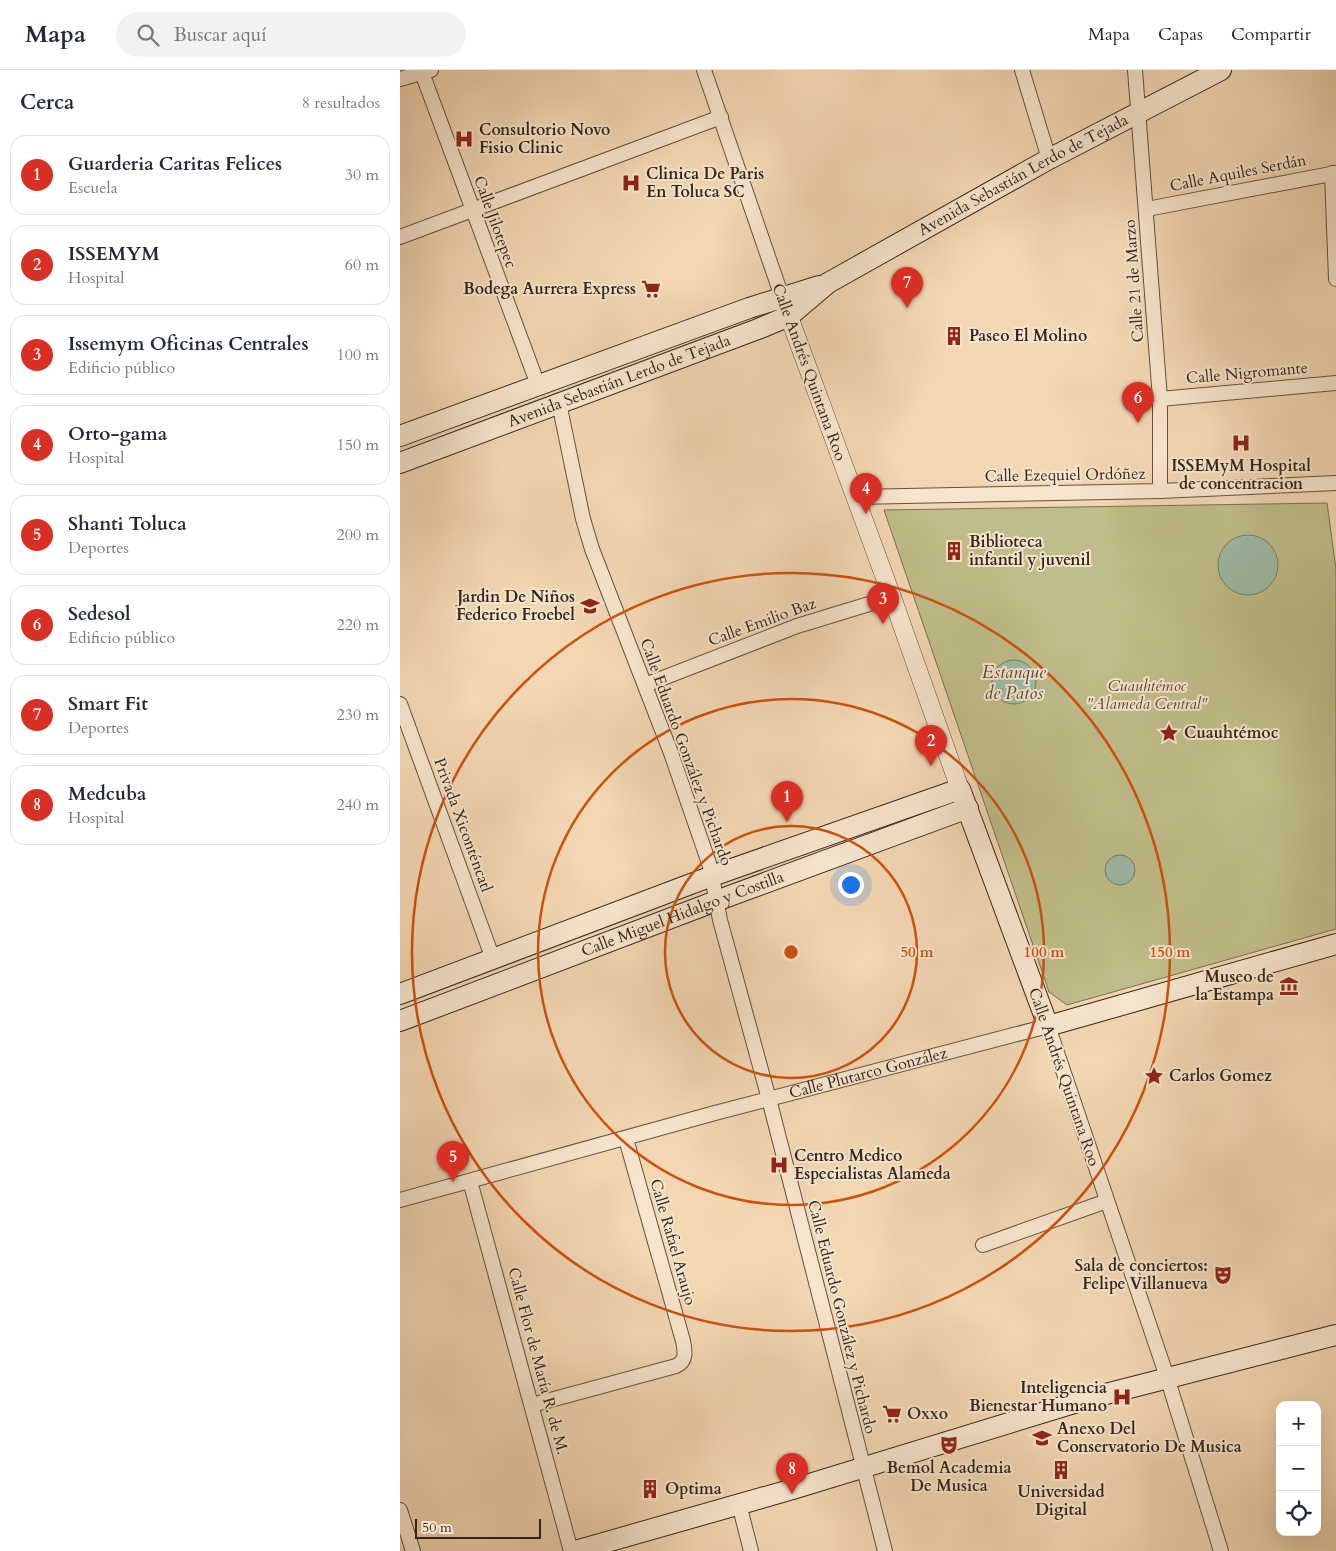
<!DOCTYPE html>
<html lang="es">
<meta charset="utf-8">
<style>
:root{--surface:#fff;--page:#f2f2f3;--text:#1f2937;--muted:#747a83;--line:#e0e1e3;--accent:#d93025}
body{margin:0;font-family:Cardo,serif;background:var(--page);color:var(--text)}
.controls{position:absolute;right:15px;bottom:15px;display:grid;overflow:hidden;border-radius:10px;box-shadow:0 5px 20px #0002}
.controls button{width:45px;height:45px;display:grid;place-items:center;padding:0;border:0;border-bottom:1px solid var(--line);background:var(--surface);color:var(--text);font:25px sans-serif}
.scale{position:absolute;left:15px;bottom:12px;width:126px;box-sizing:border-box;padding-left:5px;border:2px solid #33251b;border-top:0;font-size:14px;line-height:18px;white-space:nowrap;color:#33251b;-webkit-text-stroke:4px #f7e5cd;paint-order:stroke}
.you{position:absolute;left:450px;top:814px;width:18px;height:18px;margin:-12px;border:4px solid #fff;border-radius:50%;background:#1a73e8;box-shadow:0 0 0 8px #1a73e833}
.badge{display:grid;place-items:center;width:32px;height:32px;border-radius:50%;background:var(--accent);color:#fff;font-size:16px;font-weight:700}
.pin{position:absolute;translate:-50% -41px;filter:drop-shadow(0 1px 2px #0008)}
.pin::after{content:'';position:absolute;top:26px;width:18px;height:15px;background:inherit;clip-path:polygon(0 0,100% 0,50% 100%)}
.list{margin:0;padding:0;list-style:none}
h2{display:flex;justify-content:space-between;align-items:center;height:65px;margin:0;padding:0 20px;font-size:21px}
h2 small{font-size:16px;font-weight:400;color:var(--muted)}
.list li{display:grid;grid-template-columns:32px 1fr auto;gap:15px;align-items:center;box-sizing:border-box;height:80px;margin:0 10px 10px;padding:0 10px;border:1px solid var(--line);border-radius:15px}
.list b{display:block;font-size:19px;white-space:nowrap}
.list p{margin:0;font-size:16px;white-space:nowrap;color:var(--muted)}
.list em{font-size:16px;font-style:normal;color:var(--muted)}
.icon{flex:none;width:28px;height:28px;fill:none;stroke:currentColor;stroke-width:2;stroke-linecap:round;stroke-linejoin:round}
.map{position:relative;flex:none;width:936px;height:1481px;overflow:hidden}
header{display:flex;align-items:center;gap:30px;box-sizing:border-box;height:70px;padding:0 25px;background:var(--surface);border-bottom:1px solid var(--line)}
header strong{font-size:24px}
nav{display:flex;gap:28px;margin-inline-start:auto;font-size:18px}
.search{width:350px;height:45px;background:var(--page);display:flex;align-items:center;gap:12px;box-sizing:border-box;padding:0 18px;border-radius:28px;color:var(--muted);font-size:19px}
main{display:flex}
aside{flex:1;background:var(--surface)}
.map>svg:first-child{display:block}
</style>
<header>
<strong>Mapa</strong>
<div class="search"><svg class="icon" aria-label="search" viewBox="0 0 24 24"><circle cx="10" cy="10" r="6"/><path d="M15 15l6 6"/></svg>Buscar aquí</div>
<nav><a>Mapa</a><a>Capas</a><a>Compartir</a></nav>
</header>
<main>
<aside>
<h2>Cerca<small>8 resultados</small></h2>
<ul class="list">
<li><span class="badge">1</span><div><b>Guarderia Caritas Felices</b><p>Escuela</p></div><em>30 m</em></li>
<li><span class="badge">2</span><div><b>ISSEMYM</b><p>Hospital</p></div><em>60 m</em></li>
<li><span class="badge">3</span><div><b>Issemym Oficinas Centrales</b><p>Edificio público</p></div><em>100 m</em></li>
<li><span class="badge">4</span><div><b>Orto-gama</b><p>Hospital</p></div><em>150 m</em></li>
<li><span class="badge">5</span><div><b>Shanti Toluca</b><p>Deportes</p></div><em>200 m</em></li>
<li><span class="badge">6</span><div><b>Sedesol</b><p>Edificio público</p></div><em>220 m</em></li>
<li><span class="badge">7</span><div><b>Smart Fit</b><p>Deportes</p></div><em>230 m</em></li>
<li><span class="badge">8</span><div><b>Medcuba</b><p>Hospital</p></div><em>240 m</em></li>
</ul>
</aside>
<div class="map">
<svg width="936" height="1481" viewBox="0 0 936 1481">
<rect width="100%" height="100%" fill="#f3d7b2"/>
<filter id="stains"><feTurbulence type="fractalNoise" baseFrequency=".004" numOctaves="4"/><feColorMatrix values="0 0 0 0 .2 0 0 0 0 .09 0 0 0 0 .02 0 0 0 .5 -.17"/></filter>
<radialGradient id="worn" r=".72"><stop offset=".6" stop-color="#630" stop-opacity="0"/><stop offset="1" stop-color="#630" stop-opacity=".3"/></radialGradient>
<!-- green -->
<polygon fill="#bfbd89" stroke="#797152" points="927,433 936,499 936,859 667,935 649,922 484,440"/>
<!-- water -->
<g fill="#9dbaa6" stroke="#737e6e">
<circle cx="848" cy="495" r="30"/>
<circle cx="614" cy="612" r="22"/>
<circle cx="720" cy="800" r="15"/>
</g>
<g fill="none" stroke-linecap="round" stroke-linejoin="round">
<!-- minor casing -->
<g stroke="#635241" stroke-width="16">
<g id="minor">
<polyline points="21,0 138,315"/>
<polyline points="304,0 382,227"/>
<polyline points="622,0 649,89"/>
<polyline points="735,0 760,329 760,421"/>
<polyline points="0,9 31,0"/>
<polyline points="932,103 936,209"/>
<polyline points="747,139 936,103"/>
<polyline points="0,167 321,47"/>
<polyline points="760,329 936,313"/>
<polyline points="159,333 183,449 192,479 271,683 310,796 320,850 369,1029 485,1481"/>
<polyline points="455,427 760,421 936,413"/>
<polyline points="245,615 397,556 492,527"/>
<polyline points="0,634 93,889"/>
<polyline points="70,1111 171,1481"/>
<path id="s1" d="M 0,1130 L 315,1043 L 648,956 L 767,1307 L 821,1481"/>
<polyline points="583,1175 707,1131"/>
<path d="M 132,1335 L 276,1296 C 287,1291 285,1281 283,1271 L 226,1069"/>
<polyline points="339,1434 351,1481"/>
<polyline points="0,1440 13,1481"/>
</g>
</g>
<!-- tertiary casing -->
<g stroke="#635241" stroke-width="19">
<polyline id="tertiary" points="384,233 492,527 560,719"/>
</g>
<!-- secondary casing -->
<g stroke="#33251b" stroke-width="22">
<g id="secondary">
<polyline points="0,366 349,238 419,216"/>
<path id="s2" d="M 0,393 L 358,259 L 389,246 L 428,213 L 649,89 L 821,0"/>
<polyline points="0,924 312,806 560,719 648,956 936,874"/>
<path id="s3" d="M 0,951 L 316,831 L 568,738"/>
<polyline points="175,1481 393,1419 694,1327 936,1265"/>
</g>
</g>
<!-- minor -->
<use href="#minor" stroke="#f7e5cd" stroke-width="14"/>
<!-- tertiary -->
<use href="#tertiary" stroke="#f7e5cd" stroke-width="18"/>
<!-- secondary -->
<use href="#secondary" stroke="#f7e5cd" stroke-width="20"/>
</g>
<!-- distance rings -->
<g fill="none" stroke="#cd510e" stroke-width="2.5">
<circle cx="391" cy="882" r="126"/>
<circle cx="391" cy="882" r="253"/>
<circle cx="391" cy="882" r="379"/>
</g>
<!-- icons -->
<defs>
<g id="hospital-bare" transform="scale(1.5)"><path d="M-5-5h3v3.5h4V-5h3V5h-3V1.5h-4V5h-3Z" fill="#8f2418" stroke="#f7e5cd" stroke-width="2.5" paint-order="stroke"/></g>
<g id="supermarket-bare" transform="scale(1.5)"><path d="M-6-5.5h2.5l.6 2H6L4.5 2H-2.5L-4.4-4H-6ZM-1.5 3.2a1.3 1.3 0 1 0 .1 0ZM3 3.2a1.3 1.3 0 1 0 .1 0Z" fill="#8f2418" stroke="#f7e5cd" stroke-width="2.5" paint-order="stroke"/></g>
<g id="building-bare" transform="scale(1.5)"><path d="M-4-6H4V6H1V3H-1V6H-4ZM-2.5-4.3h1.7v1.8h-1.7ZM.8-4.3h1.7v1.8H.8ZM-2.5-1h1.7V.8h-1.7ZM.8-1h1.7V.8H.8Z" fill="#8f2418" stroke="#f7e5cd" stroke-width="2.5" paint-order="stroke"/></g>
<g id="school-bare" transform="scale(1.5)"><path d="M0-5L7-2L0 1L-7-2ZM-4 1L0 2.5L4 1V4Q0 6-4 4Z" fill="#8f2418" stroke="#f7e5cd" stroke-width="2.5" paint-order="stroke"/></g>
<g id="sight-bare" transform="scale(1.5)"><path d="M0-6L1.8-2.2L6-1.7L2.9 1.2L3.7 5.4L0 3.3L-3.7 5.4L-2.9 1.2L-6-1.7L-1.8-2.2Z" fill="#8f2418" stroke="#f7e5cd" stroke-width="2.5" paint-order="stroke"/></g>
<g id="museum-bare" transform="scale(1.5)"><path d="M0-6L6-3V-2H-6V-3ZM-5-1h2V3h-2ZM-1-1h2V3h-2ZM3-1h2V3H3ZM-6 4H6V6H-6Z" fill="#8f2418" stroke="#f7e5cd" stroke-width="2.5" paint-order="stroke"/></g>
<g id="theatre-bare" transform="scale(1.5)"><path d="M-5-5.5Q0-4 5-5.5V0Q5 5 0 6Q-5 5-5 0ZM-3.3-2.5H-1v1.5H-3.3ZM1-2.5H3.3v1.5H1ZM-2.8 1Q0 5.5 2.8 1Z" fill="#8f2418" stroke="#f7e5cd" stroke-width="2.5" paint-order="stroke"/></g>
<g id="university-bare" transform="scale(1.5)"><path d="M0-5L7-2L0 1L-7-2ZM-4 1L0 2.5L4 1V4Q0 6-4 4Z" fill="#8f2418" stroke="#f7e5cd" stroke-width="2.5" paint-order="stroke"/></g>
</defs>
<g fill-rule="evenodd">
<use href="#hospital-bare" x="64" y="69"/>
<use href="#hospital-bare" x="231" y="113"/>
<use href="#supermarket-bare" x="251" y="219"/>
<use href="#building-bare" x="554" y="266"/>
<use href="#hospital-bare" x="841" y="373"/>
<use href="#building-bare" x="554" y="481"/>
<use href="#school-bare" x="190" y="536"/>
<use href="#sight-bare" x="769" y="663"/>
<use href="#museum-bare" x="889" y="916"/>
<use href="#sight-bare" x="754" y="1006"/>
<use href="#hospital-bare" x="379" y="1095"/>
<use href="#theatre-bare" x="823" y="1205"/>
<use href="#hospital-bare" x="722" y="1327"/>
<use href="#supermarket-bare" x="492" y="1344"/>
<use href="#university-bare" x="642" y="1368"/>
<use href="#theatre-bare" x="549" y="1375"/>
<use href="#building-bare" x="661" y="1400"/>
<use href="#building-bare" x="250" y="1419"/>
</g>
<g text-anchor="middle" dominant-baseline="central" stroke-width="4" stroke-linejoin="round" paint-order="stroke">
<!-- poi labels -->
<g font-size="16" font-weight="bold" fill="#33251b" stroke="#f7e5cd" text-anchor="start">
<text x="79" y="60">Consultorio Novo<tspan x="79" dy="18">Fisio Clinic</tspan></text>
<text x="246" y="104">Clinica De Paris<tspan x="246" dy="18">En Toluca SC</tspan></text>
<text x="236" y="219" text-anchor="end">Bodega Aurrera Express</text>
<text x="569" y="266">Paseo El Molino</text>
<text x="841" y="396" text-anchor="middle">ISSEMyM Hospital<tspan x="841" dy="18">de concentracion</tspan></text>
<text x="569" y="472">Biblioteca<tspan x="569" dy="18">infantil y juvenil</tspan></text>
<text x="175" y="527" text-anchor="end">Jardin De Niños<tspan x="175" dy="18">Federico Froebel</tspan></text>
<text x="784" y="663">Cuauhtémoc</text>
<text x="874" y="907" text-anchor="end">Museo de<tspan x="874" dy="18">la Estampa</tspan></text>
<text x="769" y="1006">Carlos Gomez</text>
<text x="394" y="1086">Centro Medico<tspan x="394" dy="18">Especialistas Alameda</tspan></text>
<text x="808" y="1196" text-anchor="end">Sala de conciertos:<tspan x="808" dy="18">Felipe Villanueva</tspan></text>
<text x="707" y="1318" text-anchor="end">Inteligencia<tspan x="707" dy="18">Bienestar Humano</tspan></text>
<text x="507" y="1344">Oxxo</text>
<text x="657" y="1359">Anexo Del<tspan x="657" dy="18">Conservatorio De Musica</tspan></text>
<text x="549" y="1398" text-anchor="middle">Bemol Academia<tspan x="549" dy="18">De Musica</tspan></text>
<text x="265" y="1419">Optima</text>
<text x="661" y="1422" text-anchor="middle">Universidad<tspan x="661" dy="18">Digital</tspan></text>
</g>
<!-- street labels -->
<g font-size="16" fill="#33251b" stroke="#f7e5cd">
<text transform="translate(838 103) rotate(-11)">Calle Aquiles Serdán</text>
<text stroke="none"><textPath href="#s2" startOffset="690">Avenida Sebastián Lerdo de Tejada</textPath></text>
<text transform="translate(95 152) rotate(70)">Calle Jilotepec</text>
<text transform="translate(734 211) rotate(-94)">Calle 21 de Marzo</text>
<text transform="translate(409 302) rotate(70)">Calle Andrés Quintana Roo</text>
<text transform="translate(847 303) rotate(-5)">Calle Nigromante</text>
<text stroke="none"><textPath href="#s2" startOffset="234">Avenida Sebastián Lerdo de Tejada</textPath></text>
<text transform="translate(665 405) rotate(-1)">Calle Ezequiel Ordóñez</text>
<text transform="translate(362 552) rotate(-20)">Calle Emilio Baz</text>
<text transform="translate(286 682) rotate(70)">Calle Eduardo González y Pichardo</text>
<text transform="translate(63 755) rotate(70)">Privada Xiconténcatl</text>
<text stroke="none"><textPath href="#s3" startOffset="302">Calle Miguel Hidalgo y Costilla</textPath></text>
<text stroke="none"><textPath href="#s1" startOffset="485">Calle Plutarco González</textPath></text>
<text transform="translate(664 1007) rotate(71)">Calle Andrés Quintana Roo</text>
<text transform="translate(273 1172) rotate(74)">Calle Rafael Araujo</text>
<text transform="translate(442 1247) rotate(76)">Calle Eduardo González y Pichardo</text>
<text transform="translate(138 1291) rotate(75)">Calle Flor de María R. de M.</text>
</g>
<!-- park labels -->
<g font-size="16" font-style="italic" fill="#564b36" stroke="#f7e5cd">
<text x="747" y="616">Cuauhtémoc<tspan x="747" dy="18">"Alameda Central"</tspan></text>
</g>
<!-- water labels -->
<g font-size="18" font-style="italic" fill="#4e4a3e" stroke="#f7e5cd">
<text x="614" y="602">Estanque<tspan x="614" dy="21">de Patos</tspan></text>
</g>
</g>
<circle cx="391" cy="882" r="8" fill="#cd510e" stroke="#f7e5cd" stroke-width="2.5"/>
<g font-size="15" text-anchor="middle" font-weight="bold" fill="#cd510e" stroke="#f7e5cd" stroke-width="4" stroke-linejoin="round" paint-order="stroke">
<text x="517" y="887">50 m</text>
<text x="644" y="887">100 m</text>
<text x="770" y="887">150 m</text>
</g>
<rect width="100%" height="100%" filter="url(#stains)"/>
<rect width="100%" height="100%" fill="url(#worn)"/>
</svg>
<div class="controls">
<button>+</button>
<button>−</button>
<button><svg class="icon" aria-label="locate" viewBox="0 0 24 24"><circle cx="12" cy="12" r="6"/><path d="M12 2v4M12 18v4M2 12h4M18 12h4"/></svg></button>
</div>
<div class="scale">50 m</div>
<div class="you"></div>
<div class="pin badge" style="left:387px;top:752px">1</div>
<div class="pin badge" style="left:531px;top:696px">2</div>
<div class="pin badge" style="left:483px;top:554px">3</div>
<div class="pin badge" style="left:466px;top:444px">4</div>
<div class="pin badge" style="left:53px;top:1112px">5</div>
<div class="pin badge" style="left:738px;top:353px">6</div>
<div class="pin badge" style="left:507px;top:238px">7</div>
<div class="pin badge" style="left:392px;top:1424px">8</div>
</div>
</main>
